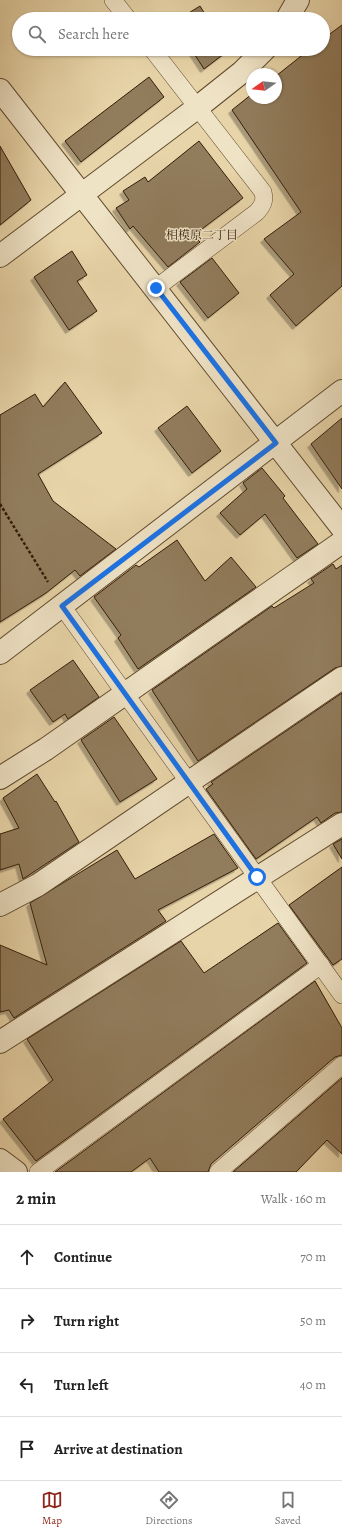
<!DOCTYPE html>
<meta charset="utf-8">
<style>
:root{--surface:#fff;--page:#f2f2f2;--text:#222;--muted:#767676;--line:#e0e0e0;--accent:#8f2418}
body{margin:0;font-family:Alegreya,"Noto Serif JP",serif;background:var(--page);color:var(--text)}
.compass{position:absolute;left:246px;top:68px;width:36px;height:36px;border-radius:50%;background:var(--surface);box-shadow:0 1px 3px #0004;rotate:256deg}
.stop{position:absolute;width:12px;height:12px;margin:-9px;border:3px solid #1a73e8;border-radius:50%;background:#fff}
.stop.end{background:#1a73e8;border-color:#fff;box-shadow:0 1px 4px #0008}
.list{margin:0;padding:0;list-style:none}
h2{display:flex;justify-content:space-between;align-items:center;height:52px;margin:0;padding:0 16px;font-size:17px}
h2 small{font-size:13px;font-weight:400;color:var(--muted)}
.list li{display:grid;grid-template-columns:26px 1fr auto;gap:12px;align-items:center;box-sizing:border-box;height:64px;padding:0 16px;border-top:1px solid var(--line)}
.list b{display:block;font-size:15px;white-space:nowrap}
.list em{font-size:13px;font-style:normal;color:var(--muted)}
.icon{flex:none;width:22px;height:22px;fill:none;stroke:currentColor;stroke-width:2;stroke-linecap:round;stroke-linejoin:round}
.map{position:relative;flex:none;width:342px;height:1172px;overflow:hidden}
.search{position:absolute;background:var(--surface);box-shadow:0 1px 3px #0004;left:12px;right:12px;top:12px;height:44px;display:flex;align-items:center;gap:10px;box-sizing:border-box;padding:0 14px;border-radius:22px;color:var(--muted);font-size:15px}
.sheet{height:308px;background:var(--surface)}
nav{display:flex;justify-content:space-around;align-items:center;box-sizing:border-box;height:56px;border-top:1px solid var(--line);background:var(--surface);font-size:11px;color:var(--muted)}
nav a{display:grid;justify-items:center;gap:2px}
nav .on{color:var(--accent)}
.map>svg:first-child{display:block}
</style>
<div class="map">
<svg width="342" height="1172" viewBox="0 0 342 1172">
<defs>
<filter id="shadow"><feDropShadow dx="-3.5" dy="3.5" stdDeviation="0" flood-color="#0004"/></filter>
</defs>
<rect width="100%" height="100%" fill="#e7d4a8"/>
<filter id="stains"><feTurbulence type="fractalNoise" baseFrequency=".005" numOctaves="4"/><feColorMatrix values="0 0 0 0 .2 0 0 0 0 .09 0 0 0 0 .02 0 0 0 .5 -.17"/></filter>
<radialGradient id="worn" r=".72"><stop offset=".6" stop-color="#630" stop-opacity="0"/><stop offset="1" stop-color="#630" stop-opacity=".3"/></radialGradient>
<!-- building -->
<g fill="#917c5b" stroke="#341d08" filter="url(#shadow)">
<polygon points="200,6 208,19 179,19"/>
<polygon points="342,25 342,286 296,326 270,295 294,274 264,239 301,212 232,110 252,94 252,98 276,98 276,76 310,49 323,49 323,39"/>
<polygon points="191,49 228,49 229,50 204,69"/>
<polygon points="149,77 164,97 81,162 65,141"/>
<polygon points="199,141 243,198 194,235 200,242 168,267 133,226 130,229 116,208 129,200 123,191 145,177 148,182"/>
<polygon points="0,146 31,200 0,225"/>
<polygon points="72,251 87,275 77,281 97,311 69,330 34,277"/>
<polygon points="212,258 239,293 208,318 180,282"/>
<polygon points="65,382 102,433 38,474 53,501 116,549 80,576 75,570 46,593 0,622 0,415 35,394 43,407"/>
<polygon points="187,406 221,451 192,473 158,428"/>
<polygon points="342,418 342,489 311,444"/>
<polygon points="262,468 285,496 283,498 318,544 297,558 265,514 240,535 220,513 247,489 243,483"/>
<polygon points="177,540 205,581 231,557 256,587 138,669 118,638 121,635 94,597 136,565 139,567"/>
<polygon points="333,564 336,569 342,565 342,666 335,668 198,761 152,690 272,606 274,608 314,583 311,579"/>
<polygon points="73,660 99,697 68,719 65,714 53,722 30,690"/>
<polygon points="342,693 342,812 335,813 321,823 317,817 256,859 206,789 213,784 211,782"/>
<polygon points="114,717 157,779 120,802 81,740"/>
<polygon points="37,774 55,802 56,801 79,842 23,879 19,864 0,870 0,834 19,828 3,798"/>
<polygon points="214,834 238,868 158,910 166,921 14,1018 9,1010 0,1012 0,945 47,965 30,903 117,850 135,879"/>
<polygon points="342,839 342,859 333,844"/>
<polygon points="342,867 342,959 333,965 289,905"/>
<polygon points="278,923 307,963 36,1161 3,1119 53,1080 27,1039 181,941 204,973"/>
<polygon points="315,981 342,1028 342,1055 335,1057 211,1164 208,1172 159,1172 150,1158 131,1172 55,1172"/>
<polygon points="342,1078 342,1154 327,1140 296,1172 233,1172"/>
</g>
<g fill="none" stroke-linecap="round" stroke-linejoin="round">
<!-- lane casing -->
<g stroke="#614b30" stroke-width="18">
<g id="lane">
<polyline points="113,0 128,19"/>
<path d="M 152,49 L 263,192 C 265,201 263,205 257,212 L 156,288"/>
<polyline points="62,606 342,995"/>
<polyline points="38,1172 321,965"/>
<polyline points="218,1172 342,1065"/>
</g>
</g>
<!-- street casing -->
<g stroke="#614b30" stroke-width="24">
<g id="street">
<polyline points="287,19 298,0"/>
<polyline points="0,90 342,528"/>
<polyline points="0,256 198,107 242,72 265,49"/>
<polyline points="0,653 342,391"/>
<polyline points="0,778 46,749 342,542"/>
<polyline points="0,905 38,885 342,678"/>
<polyline points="0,1042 342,824"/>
<polyline points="0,1160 16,1172"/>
</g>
</g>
<!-- path -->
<polyline stroke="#341d08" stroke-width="2.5" stroke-dasharray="3 2" stroke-linecap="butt" points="0,504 48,582"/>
<!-- lane -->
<use href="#lane" stroke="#efe3c6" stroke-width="17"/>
<!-- street -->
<use href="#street" stroke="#efe3c6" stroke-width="22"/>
</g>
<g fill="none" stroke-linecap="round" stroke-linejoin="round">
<!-- route -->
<polyline stroke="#1a73e8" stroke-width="5" points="156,288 276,443 62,606 257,877"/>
</g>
<g text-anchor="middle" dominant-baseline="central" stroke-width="3" stroke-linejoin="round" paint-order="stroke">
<!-- neighbourhood labels -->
<g font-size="12" fill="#341d08" stroke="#efe3c6">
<text x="202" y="235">相模原二丁目</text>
</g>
</g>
<rect width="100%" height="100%" filter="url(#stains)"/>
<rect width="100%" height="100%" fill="url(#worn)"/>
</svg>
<svg class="compass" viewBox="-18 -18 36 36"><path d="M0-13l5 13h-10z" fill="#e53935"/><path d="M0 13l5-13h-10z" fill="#767676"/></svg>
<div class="stop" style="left:257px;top:877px"></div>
<div class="stop end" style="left:156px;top:288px"></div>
<div class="search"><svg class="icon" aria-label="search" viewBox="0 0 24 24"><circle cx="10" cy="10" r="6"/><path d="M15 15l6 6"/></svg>Search here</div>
</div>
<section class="sheet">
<h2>2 min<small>Walk · 160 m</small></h2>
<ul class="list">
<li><svg class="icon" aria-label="ahead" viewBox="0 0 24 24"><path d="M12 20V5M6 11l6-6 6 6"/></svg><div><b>Continue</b></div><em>70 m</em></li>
<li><svg class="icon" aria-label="right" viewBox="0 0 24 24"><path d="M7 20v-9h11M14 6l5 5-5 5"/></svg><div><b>Turn right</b></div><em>50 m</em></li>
<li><svg class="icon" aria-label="left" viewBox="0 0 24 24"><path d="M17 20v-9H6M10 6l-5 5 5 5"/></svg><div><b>Turn left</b></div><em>40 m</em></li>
<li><svg class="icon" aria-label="arrive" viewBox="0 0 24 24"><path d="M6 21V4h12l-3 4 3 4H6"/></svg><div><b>Arrive at destination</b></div></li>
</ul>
</section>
<nav>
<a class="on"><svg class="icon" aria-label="map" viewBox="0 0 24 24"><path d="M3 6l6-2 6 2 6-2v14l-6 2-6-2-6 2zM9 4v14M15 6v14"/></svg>Map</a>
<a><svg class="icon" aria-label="directions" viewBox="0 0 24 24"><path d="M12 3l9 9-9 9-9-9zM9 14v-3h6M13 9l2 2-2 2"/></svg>Directions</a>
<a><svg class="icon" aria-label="saved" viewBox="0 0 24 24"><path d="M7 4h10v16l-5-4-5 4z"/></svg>Saved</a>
</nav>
